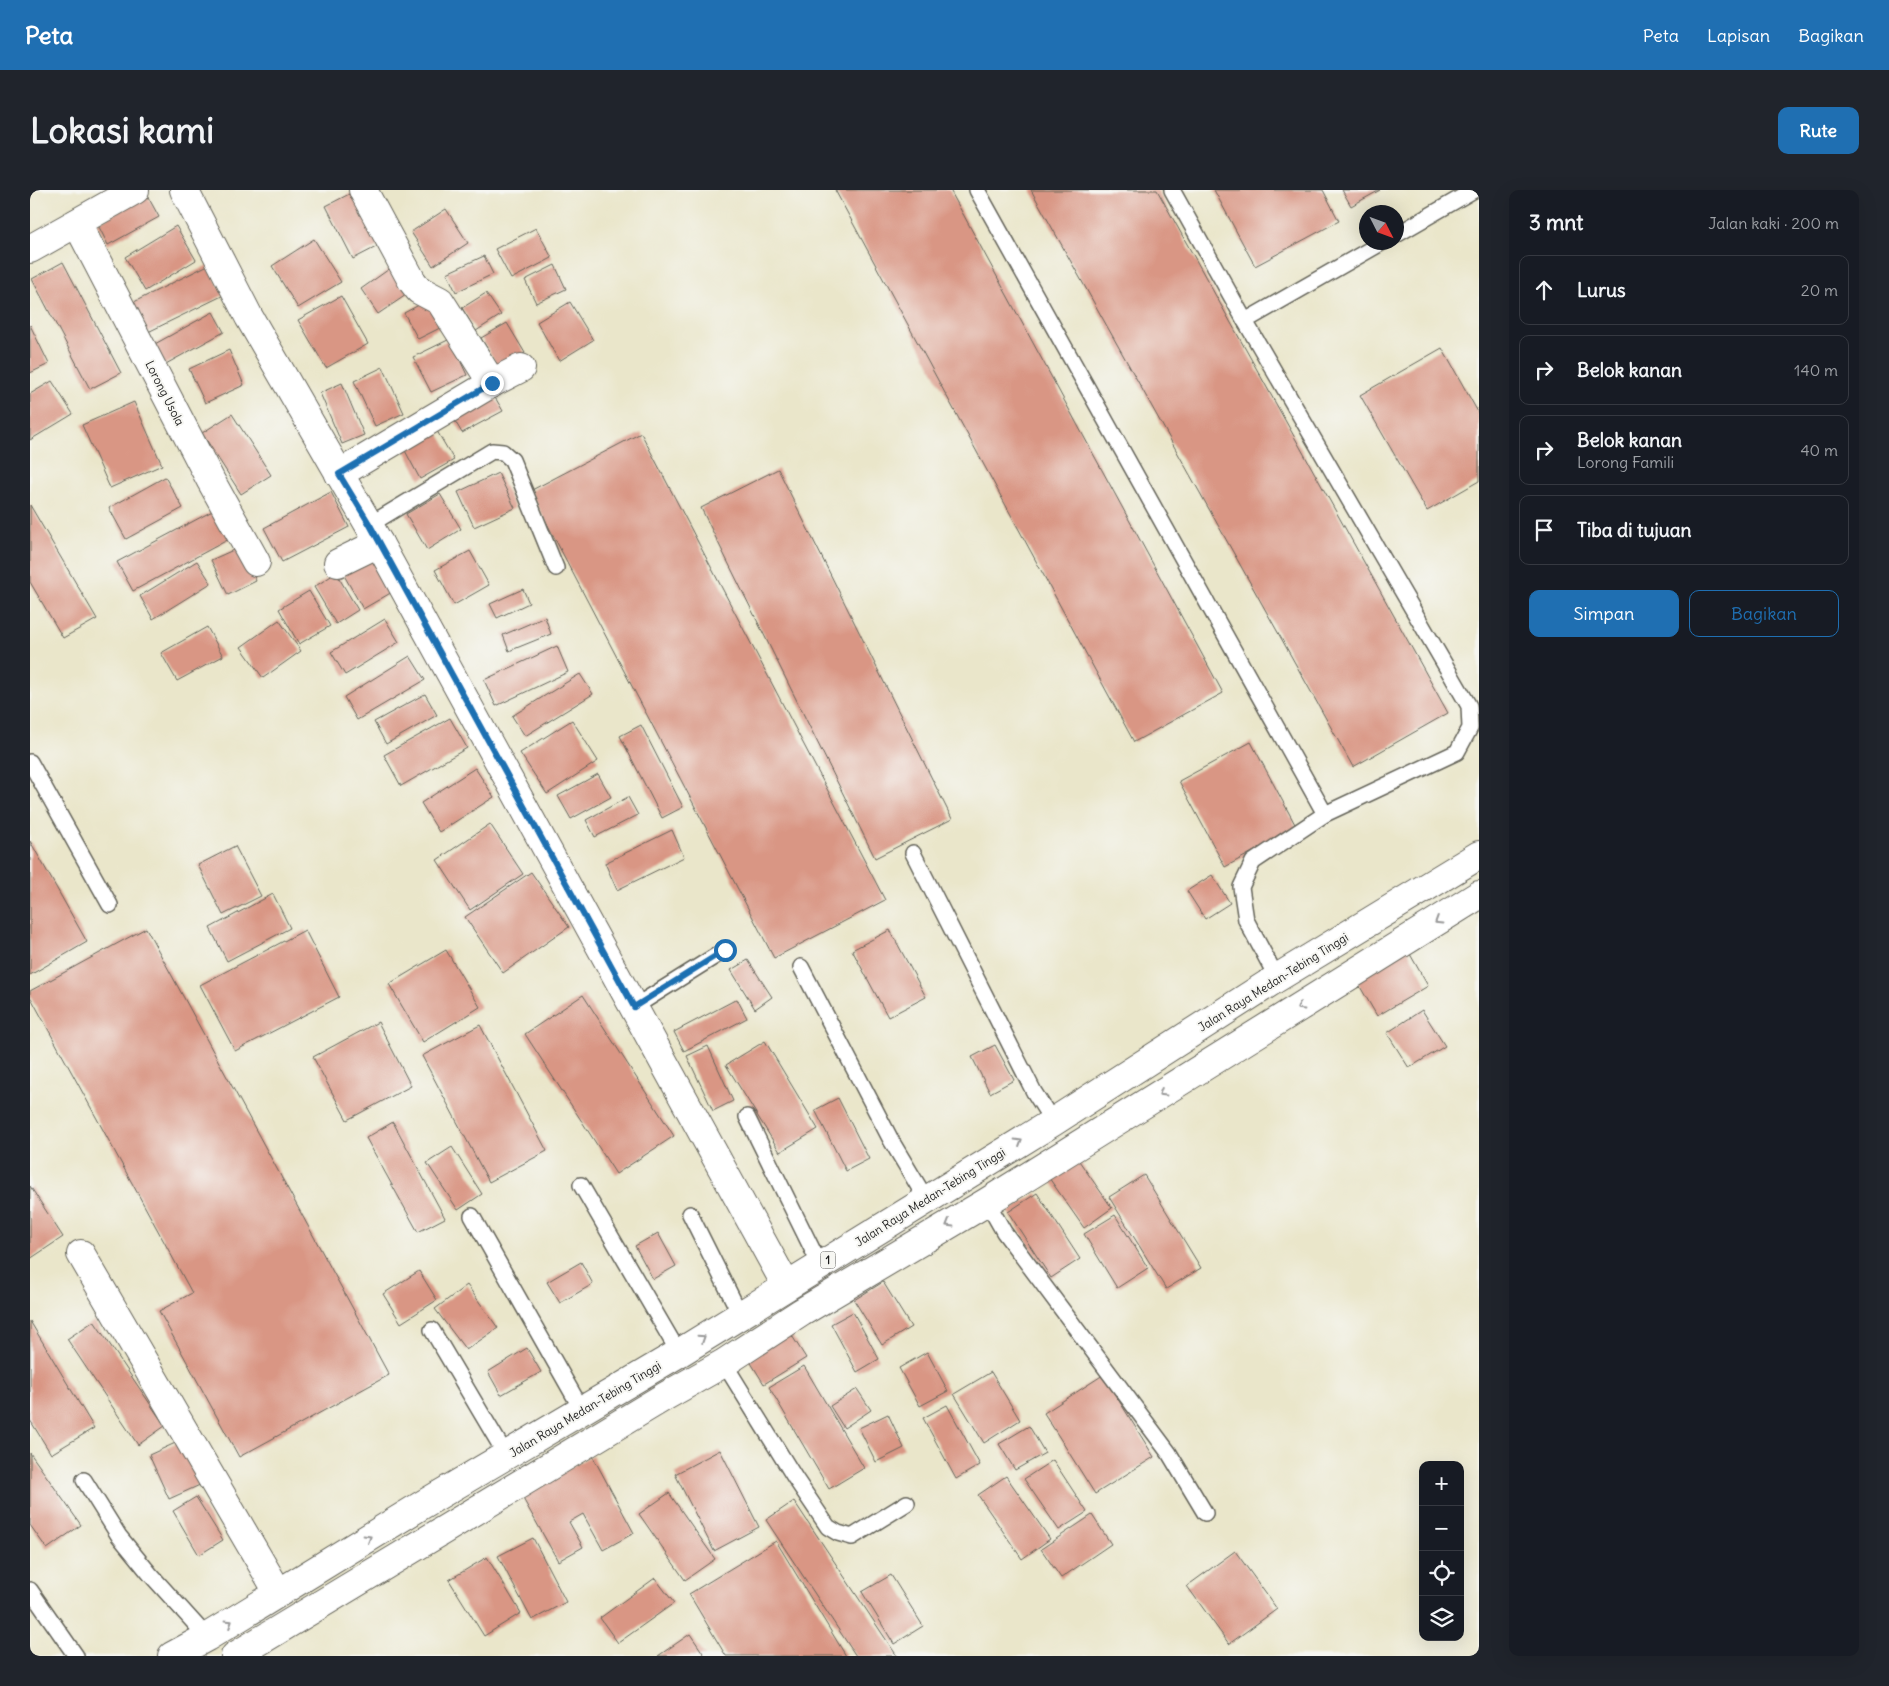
<!DOCTYPE html>
<html lang="id">
<meta charset="utf-8">
<style>
:root{--surface:#171b24;--page:#20242c;--text:#f1f3f6;--muted:#9ea1a6;--line:#363941;--accent:#1f6fb2}
body{margin:0;font-family:Delius,sans-serif;background:var(--page);color:var(--text)}
.controls{position:absolute;right:15px;bottom:15px;display:grid;overflow:hidden;border-radius:10px;box-shadow:0 5px 20px #0002}
.controls button{width:45px;height:45px;display:grid;place-items:center;padding:0;border:0;border-bottom:1px solid var(--line);background:var(--surface);color:var(--text);font:25px sans-serif}
.compass{position:absolute;left:1329px;top:15px;width:45px;height:45px;border-radius:50%;background:var(--surface);box-shadow:0 5px 20px #0002;rotate:132deg}
.stop{position:absolute;width:15px;height:15px;margin:-11px;border:4px solid #1f6fb2;border-radius:50%;background:#fff}
.stop.end{background:#1f6fb2;border-color:#fff;box-shadow:0 1px 5px #0008}
.list{margin:0;padding:0;list-style:none}
h2{display:flex;justify-content:space-between;align-items:center;height:65px;margin:0;padding:0 20px;font-size:21px}
h2 small{font-size:16px;font-weight:400;color:var(--muted)}
.list li{display:grid;grid-template-columns:32px 1fr auto;gap:15px;align-items:center;box-sizing:border-box;height:70px;margin:0 10px 10px;padding:0 10px;border:1px solid var(--line);border-radius:10px}
.list b{display:block;font-size:19px;white-space:nowrap}
.list p{margin:0;font-size:16px;white-space:nowrap;color:var(--muted)}
.list em{font-size:16px;font-style:normal;color:var(--muted)}
.actions{display:flex;gap:10px;padding:15px 20px}
.actions a{flex:1;padding:11px 0;border:1px solid var(--accent);border-radius:10px;text-align:center;font-size:18px;color:var(--accent)}
.actions .main{background:var(--accent);color:#fff}
.icon{flex:none;width:28px;height:28px;fill:none;stroke:currentColor;stroke-width:2;stroke-linecap:round;stroke-linejoin:round}
.map{position:relative;flex:none;width:1449px;height:1466px;overflow:hidden;border-radius:10px}
header{display:flex;align-items:center;gap:30px;box-sizing:border-box;height:70px;padding:0 25px;background:var(--accent);color:#fff}
header strong{font-size:24px}
nav{display:flex;gap:28px;margin-inline-start:auto;font-size:18px}
.intro{display:flex;align-items:center;justify-content:space-between;box-sizing:border-box;height:120px;padding:0 30px}
h1{margin:0;font-size:35px}
.button{padding:12px 22px;border-radius:10px;background:var(--accent);color:#fff;font-size:18px;font-weight:700}
main{display:flex;gap:30px;padding:0 30px}
aside{flex:1;background:var(--surface);border-radius:10px;box-shadow:0 5px 20px #0002}
.map>svg:first-child{display:block}
</style>
<header>
<strong>Peta</strong>
<nav><a>Peta</a><a>Lapisan</a><a>Bagikan</a></nav>
</header>
<div class="intro"><h1>Lokasi kami</h1><a class="button">Rute</a></div>
<main>
<div class="map">
<svg width="1449" height="1466" viewBox="0 0 1449 1466">
<rect width="100%" height="100%" fill="#f6f6f2"/>
<filter id="ink" filterUnits="userSpaceOnUse"><feTurbulence type="fractalNoise" baseFrequency=".02" numOctaves="2"/><feDisplacementMap in="SourceGraphic" scale="10" xChannelSelector="R" yChannelSelector="G"/><feConvolveMatrix kernelMatrix="1 2 1 2 8 2 1 2 1" color-interpolation-filters="sRGB"/></filter>
<filter id="wash" filterUnits="userSpaceOnUse"><feTurbulence type="fractalNoise" baseFrequency=".0096" numOctaves="4" result="noise"/><feDisplacementMap in="SourceGraphic" scale="20" xChannelSelector="R" yChannelSelector="G"/><feGaussianBlur stdDeviation="1.12" result="paint"/><feColorMatrix in="noise" values="0 0 0 0 0 0 0 0 0 0 0 0 0 0 0 0 0 1.4 0 .05"/><feComposite in="paint" operator="in"/></filter>
<g filter="url(#wash)">
<rect width="100%" height="100%" fill="#eae6ca"/>
<g id="blocks">
<!-- building -->
<g fill="#d99684">
<polygon points="327,0 354,53 323,69 296,16"/>
<polygon points="805,0 920,0 1193,503 1104,552"/>
<polygon points="1001,0 1127,0 1418,523 1323,577"/>
<polygon points="1184,0 1293,0 1309,31 1225,76"/>
<polygon points="1312,0 1350,0 1321,16"/>
<polygon points="117,5 129,27 78,55 67,33"/>
<polygon points="416,19 438,53 403,76 381,42"/>
<polygon points="146,36 166,70 115,101 95,67"/>
<polygon points="506,38 522,68 481,89 465,59"/>
<polygon points="284,49 311,92 268,118 242,76"/>
<polygon points="454,66 463,84 426,102 417,83"/>
<polygon points="33,72 91,183 60,199 2,89"/>
<polygon points="178,75 194,105 114,144 100,114"/>
<polygon points="525,75 536,99 506,113 495,90"/>
<polygon points="362,77 379,103 348,124 331,99"/>
<polygon points="456,103 471,125 446,141 432,118"/>
<polygon points="311,106 338,154 296,178 268,130"/>
<polygon points="400,109 414,136 388,149 374,123"/>
<polygon points="540,112 563,150 529,171 507,132"/>
<polygon points="183,122 194,142 134,175 123,155"/>
<polygon points="477,133 495,163 469,178 451,148"/>
<polygon points="0,135 19,174 0,183"/>
<polygon points="420,149 437,185 401,202 383,167"/>
<polygon points="1412,158 1449,224 1449,291 1397,321 1330,205"/>
<polygon points="199,160 214,195 175,213 159,179"/>
<polygon points="353,177 374,223 345,236 324,191"/>
<polygon points="22,191 43,224 0,250 0,204"/>
<polygon points="312,193 334,245 312,254 290,203"/>
<polygon points="463,204 473,221 432,243 422,226"/>
<polygon points="104,212 132,275 80,298 52,235"/>
<polygon points="202,224 241,285 211,304 172,243"/>
<polygon points="404,236 424,270 390,289 371,253"/>
<polygon points="611,243 855,710 744,768 500,301"/>
<polygon points="748,279 922,629 845,668 671,318"/>
<polygon points="468,283 485,318 444,337 428,302"/>
<polygon points="135,287 153,318 96,349 79,318"/>
<polygon points="301,302 319,337 252,372 234,338"/>
<polygon points="410,304 431,339 397,360 376,324"/>
<polygon points="0,315 67,429 33,448 0,392"/>
<polygon points="188,318 203,347 103,401 87,372"/>
<polygon points="210,357 226,391 198,405 181,370"/>
<polygon points="440,361 459,395 424,415 405,380"/>
<polygon points="342,363 364,401 333,419 311,380"/>
<polygon points="167,371 181,393 123,429 110,406"/>
<polygon points="306,383 328,420 306,434 284,397"/>
<polygon points="493,399 499,413 467,428 460,414"/>
<polygon points="279,401 300,436 269,454 249,419"/>
<polygon points="515,427 521,444 479,461 473,445"/>
<polygon points="355,429 369,452 315,485 301,462"/>
<polygon points="249,430 271,461 233,488 211,457"/>
<polygon points="177,437 193,466 147,491 131,463"/>
<polygon points="527,456 538,482 466,516 454,490"/>
<polygon points="380,466 395,490 327,530 314,507"/>
<polygon points="550,484 563,504 495,546 482,526"/>
<polygon points="395,504 407,525 356,554 344,532"/>
<polygon points="420,528 437,558 371,596 354,565"/>
<polygon points="542,530 568,571 517,604 490,563"/>
<polygon points="611,535 653,617 632,628 590,546"/>
<polygon points="1221,552 1267,638 1195,677 1149,591"/>
<polygon points="445,578 464,607 409,642 391,613"/>
<polygon points="568,584 581,607 541,629 528,606"/>
<polygon points="598,607 608,625 565,647 556,630"/>
<polygon points="460,634 493,684 440,720 407,670"/>
<polygon points="642,640 654,667 587,700 575,673"/>
<polygon points="0,651 57,752 0,785"/>
<polygon points="205,656 231,706 193,725 168,675"/>
<polygon points="501,682 539,737 473,783 435,727"/>
<polygon points="1182,685 1200,713 1175,729 1157,701"/>
<polygon points="243,704 260,738 197,771 180,738"/>
<polygon points="116,738 359,1185 209,1267 129,1121 162,1103 0,806 0,801"/>
<polygon points="275,740 309,807 205,861 170,795"/>
<polygon points="860,740 896,807 858,827 822,760"/>
<polygon points="1376,757 1398,796 1347,826 1325,788"/>
<polygon points="416,760 450,817 393,852 359,794"/>
<polygon points="718,770 742,807 725,819 701,780"/>
<polygon points="553,805 644,946 586,984 495,844"/>
<polygon points="707,809 717,828 654,861 644,842"/>
<polygon points="1392,820 1415,856 1379,878 1357,843"/>
<polygon points="348,832 381,896 317,930 283,867"/>
<polygon points="450,835 517,961 459,992 392,866"/>
<polygon points="735,851 788,939 750,962 696,875"/>
<polygon points="965,855 984,890 960,903 942,867"/>
<polygon points="678,856 703,911 683,921 657,866"/>
<polygon points="808,908 839,969 816,981 785,920"/>
<polygon points="363,932 415,1028 388,1042 336,948"/>
<polygon points="422,957 452,1004 428,1020 397,973"/>
<polygon points="1047,968 1082,1018 1054,1038 1019,988"/>
<polygon points="1114,985 1171,1078 1136,1099 1079,1007"/>
<polygon points="0,996 33,1047 0,1069"/>
<polygon points="1007,1003 1050,1069 1021,1088 978,1022"/>
<polygon points="1085,1025 1118,1078 1087,1098 1054,1044"/>
<polygon points="628,1043 646,1076 623,1089 605,1056"/>
<polygon points="551,1072 563,1094 530,1113 517,1092"/>
<polygon points="389,1081 407,1110 371,1133 353,1104"/>
<polygon points="853,1092 881,1137 852,1155 824,1110"/>
<polygon points="437,1095 468,1138 436,1160 405,1119"/>
<polygon points="823,1122 849,1169 827,1182 801,1134"/>
<polygon points="0,1131 64,1238 21,1264 0,1230"/>
<polygon points="64,1131 135,1236 108,1255 37,1149"/>
<polygon points="759,1141 776,1168 734,1194 718,1168"/>
<polygon points="497,1158 511,1182 471,1205 458,1182"/>
<polygon points="897,1162 918,1201 890,1216 869,1178"/>
<polygon points="774,1176 834,1278 799,1299 739,1197"/>
<polygon points="961,1182 990,1230 954,1253 924,1204"/>
<polygon points="1073,1185 1124,1267 1065,1304 1014,1223"/>
<polygon points="827,1199 841,1220 814,1238 800,1216"/>
<polygon points="917,1215 950,1275 926,1289 893,1228"/>
<polygon points="858,1224 874,1258 846,1272 829,1238"/>
<polygon points="999,1236 1015,1263 985,1280 969,1254"/>
<polygon points="152,1250 172,1294 139,1309 119,1265"/>
<polygon points="690,1260 729,1337 684,1361 645,1284"/>
<polygon points="0,1263 51,1335 17,1359 0,1335"/>
<polygon points="562,1265 604,1343 573,1360 553,1324 539,1332 553,1357 528,1371 491,1305"/>
<polygon points="1023,1270 1057,1322 1029,1340 994,1289"/>
<polygon points="976,1286 1020,1349 992,1369 948,1305"/>
<polygon points="639,1303 685,1369 655,1390 609,1324"/>
<polygon points="166,1307 193,1350 169,1365 143,1321"/>
<polygon points="764,1311 867,1466 826,1466 736,1330"/>
<polygon points="1062,1325 1081,1354 1031,1388 1011,1359"/>
<polygon points="503,1348 536,1412 502,1430 468,1366"/>
<polygon points="746,1351 816,1466 696,1466 659,1404"/>
<polygon points="1205,1361 1247,1419 1199,1454 1157,1396"/>
<polygon points="457,1367 491,1423 454,1446 419,1390"/>
<polygon points="861,1385 893,1436 864,1454 832,1402"/>
<polygon points="625,1388 644,1413 588,1453 570,1428"/>
<polygon points="660,1444 675,1466 628,1466"/>
</g>
</g>
</g>
<g filter="url(#ink)">
<use href="#blocks" fill-opacity="0" stroke="#646359" stroke-width="1"/>
<g fill="none" stroke-linecap="round" stroke-linejoin="round">
<!-- service casing -->
<g stroke="#646359" stroke-width="18">
<g id="service">
<polyline points="947,0 1295,624"/>
<polyline points="1142,0 1215,131"/>
<polyline points="1366,45 1444,0"/>
<polyline points="339,335 462,261 473,262 482,270 526,378"/>
<polyline points="0,572 80,715"/>
<polyline points="883,663 1004,902 1023,932"/>
<polyline points="771,777 862,952 896,1009"/>
<polyline points="1247,788 1216,730 1211,697 1223,672 1295,624 1427,562 1440,538 1439,516 1215,131 1353,52"/>
<polyline points="604,817 695,760"/>
<polyline points="717,927 790,1075"/>
<polyline points="551,995 649,1163"/>
<polyline points="957,1012 974,1042 1139,1263 1175,1323"/>
<polyline points="660,1024 710,1124"/>
<polyline points="442,1026 552,1220"/>
<polyline points="402,1140 476,1265"/>
<polyline points="694,1173 765,1288 798,1337 808,1343 822,1347 877,1313"/>
<polyline points="54,1290 89,1346 120,1384 177,1447"/>
<polyline points="0,1400 46,1466"/>
</g>
</g>
<!-- minor casing -->
<g stroke="#646359" stroke-width="30">
<g id="minor">
<polyline points="154,0 219,127 339,335 756,1095"/>
<polyline points="333,0 382,91 389,100 410,111 462,193"/>
<polyline points="47,33 181,291 226,372"/>
<polyline points="0,59 105,0"/>
<polyline points="309,284 462,193 491,178"/>
<polyline points="308,373 349,353"/>
<polyline points="51,1064 248,1402"/>
</g>
</g>
<!-- trunk casing -->
<g stroke="#646359" stroke-width="30">
<g id="trunk">
<polyline points="142,1466 177,1447 392,1315 649,1163 1023,932 1247,788 1449,665"/>
<polyline points="205,1466 634,1207 694,1173 772,1122 957,1012 1449,705"/>
</g>
</g>
<!-- service -->
<use href="#service" stroke="#fff" stroke-width="15"/>
<!-- minor -->
<use href="#minor" stroke="#fff" stroke-width="28"/>
<!-- trunk -->
<use href="#trunk" stroke="#fff" stroke-width="28"/>
</g>
<!-- one-way arrows -->
<defs><path id="oneway-chevron" d="M-2-3.5L2.5 0L-2 3.5" fill="none" stroke-width="1.6" stroke-linecap="round" stroke-linejoin="round" transform="scale(1.25)"/></defs>
<g stroke="#999">
<use href="#oneway-chevron" transform="translate(1408 731) rotate(148)"/>
<use href="#oneway-chevron" transform="translate(1270 817) rotate(148)"/>
<use href="#oneway-chevron" transform="translate(1132 903) rotate(148)"/>
<use href="#oneway-chevron" transform="translate(989 952) rotate(-31)"/>
<use href="#oneway-chevron" transform="translate(919 1034) rotate(150)"/>
<use href="#oneway-chevron" transform="translate(672 1148) rotate(-33)"/>
<use href="#oneway-chevron" transform="translate(338 1348) rotate(-31)"/>
<use href="#oneway-chevron" transform="translate(199 1433) rotate(-32)"/>
</g>
</g>
<g fill="none" stroke-linecap="round" stroke-linejoin="round" filter="url(#ink)">
<!-- route -->
<polyline stroke="#1f6fb2" stroke-width="6" points="462,193 309,284 340,335 604,817 695,760"/>
</g>
<g text-anchor="middle" dominant-baseline="central" stroke-width="4" stroke-linejoin="round" paint-order="stroke">
<!-- shield labels -->
<rect fill="#f6f6f2" stroke="#5d5d5c" stroke-width="1" x="790.5" y="1061.5" width="15" height="17" rx="4"/>
<g font-size="11" font-weight="bold" fill="#1c1c1c">
<text x="798" y="1070">1</text>
</g>
<!-- street labels -->
<g font-size="12" fill="#1c1c1c" stroke="#f6f6f2">
<text transform="translate(135 203) rotate(63)">Lorong Usola</text>
<text transform="translate(1243 792) rotate(-32)">Jalan Raya Medan-Tebing Tinggi</text>
<text transform="translate(900 1007) rotate(-32)">Jalan Raya Medan-Tebing Tinggi</text>
<text transform="translate(555 1219) rotate(-31)">Jalan Raya Medan-Tebing Tinggi</text>
</g>
</g>
</svg>
<div class="controls">
<button>+</button>
<button>−</button>
<button><svg class="icon" aria-label="locate" viewBox="0 0 24 24"><circle cx="12" cy="12" r="6"/><path d="M12 2v4M12 18v4M2 12h4M18 12h4"/></svg></button>
<button><svg class="icon" aria-label="layers" viewBox="0 0 24 24"><path d="M12 4l9 5-9 5-9-5zM3 14l9 5 9-5"/></svg></button>
</div>
<svg class="compass" viewBox="-18 -18 36 36"><path d="M0-13l5 13h-10z" fill="#e53935"/><path d="M0 13l5-13h-10z" fill="#9ea1a6"/></svg>
<div class="stop" style="left:695px;top:760px"></div>
<div class="stop end" style="left:462px;top:193px"></div>
</div>
<aside>
<h2>3 mnt<small>Jalan kaki · 200 m</small></h2>
<ul class="list">
<li><svg class="icon" aria-label="ahead" viewBox="0 0 24 24"><path d="M12 20V5M6 11l6-6 6 6"/></svg><div><b>Lurus</b></div><em>20 m</em></li>
<li><svg class="icon" aria-label="right" viewBox="0 0 24 24"><path d="M7 20v-9h11M14 6l5 5-5 5"/></svg><div><b>Belok kanan</b></div><em>140 m</em></li>
<li><svg class="icon" aria-label="right" viewBox="0 0 24 24"><path d="M7 20v-9h11M14 6l5 5-5 5"/></svg><div><b>Belok kanan</b><p>Lorong Famili</p></div><em>40 m</em></li>
<li><svg class="icon" aria-label="arrive" viewBox="0 0 24 24"><path d="M6 21V4h12l-3 4 3 4H6"/></svg><div><b>Tiba di tujuan</b></div></li>
</ul>
<div class="actions"><a class="main">Simpan</a><a>Bagikan</a></div>
</aside>
</main>
